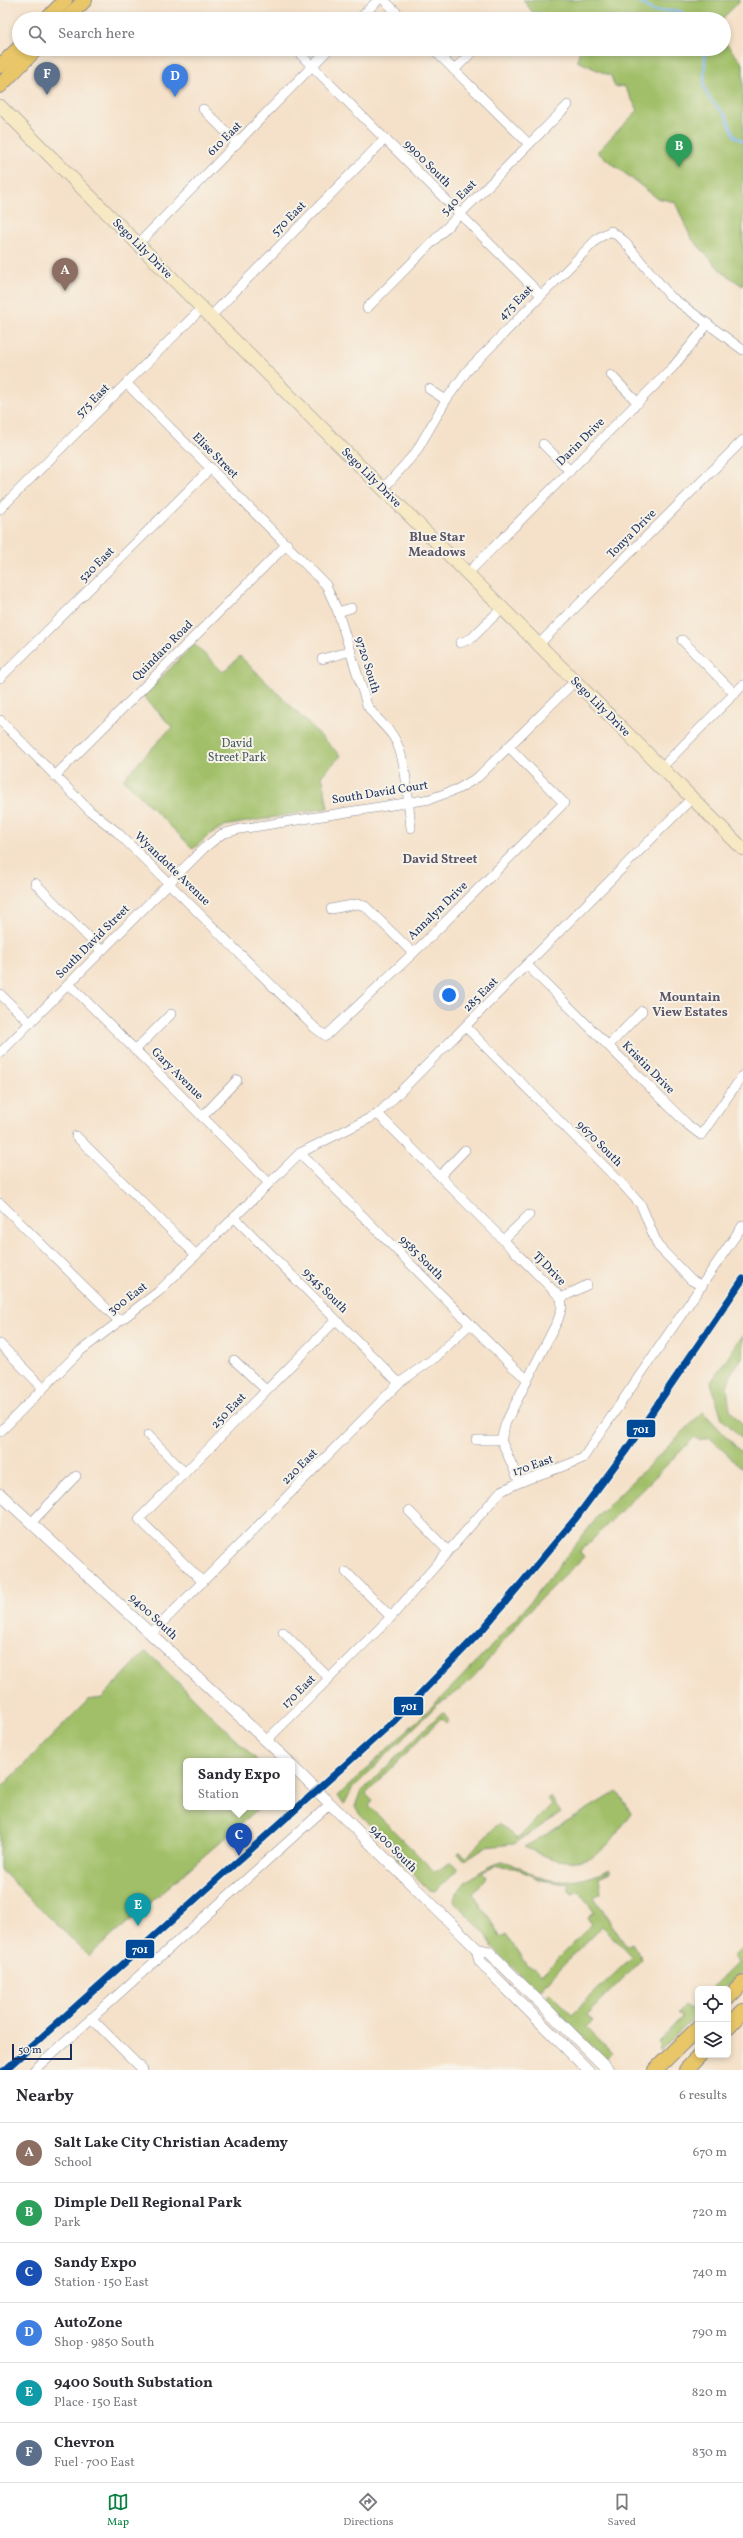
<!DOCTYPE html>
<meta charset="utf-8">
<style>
:root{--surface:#fff;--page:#f2f2f3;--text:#2b2b33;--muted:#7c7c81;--line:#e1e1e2;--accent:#0b8043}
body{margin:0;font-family:Vollkorn,serif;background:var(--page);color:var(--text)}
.controls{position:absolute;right:12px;bottom:12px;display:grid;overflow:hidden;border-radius:6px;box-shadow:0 2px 6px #0003}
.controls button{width:36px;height:36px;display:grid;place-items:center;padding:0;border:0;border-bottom:1px solid var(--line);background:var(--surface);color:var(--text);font:20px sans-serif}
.scale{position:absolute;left:12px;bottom:10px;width:60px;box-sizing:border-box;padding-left:4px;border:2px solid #1b2f5e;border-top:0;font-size:11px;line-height:14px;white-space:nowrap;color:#1b2f5e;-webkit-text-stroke:3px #f7f3e8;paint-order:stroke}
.you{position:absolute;left:449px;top:995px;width:14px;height:14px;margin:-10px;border:3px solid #fff;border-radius:50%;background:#1a73e8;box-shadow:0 0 0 6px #1a73e833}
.badge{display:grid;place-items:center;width:26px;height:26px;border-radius:50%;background:var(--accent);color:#fff;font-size:13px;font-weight:700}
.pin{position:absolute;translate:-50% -33px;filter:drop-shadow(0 1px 2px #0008)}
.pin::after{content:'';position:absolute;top:21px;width:14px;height:12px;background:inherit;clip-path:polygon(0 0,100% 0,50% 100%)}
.popup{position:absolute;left:183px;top:1758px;width:112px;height:52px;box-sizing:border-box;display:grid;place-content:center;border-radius:6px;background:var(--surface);filter:drop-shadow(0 1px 3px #0005);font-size:13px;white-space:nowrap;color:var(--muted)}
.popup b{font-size:15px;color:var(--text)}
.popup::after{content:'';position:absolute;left:50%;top:100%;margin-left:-8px;border:8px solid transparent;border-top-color:var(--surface)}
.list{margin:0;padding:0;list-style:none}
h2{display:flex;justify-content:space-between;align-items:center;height:52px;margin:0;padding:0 16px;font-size:17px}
h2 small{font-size:13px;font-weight:400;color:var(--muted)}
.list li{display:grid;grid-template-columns:26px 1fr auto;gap:12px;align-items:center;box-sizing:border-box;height:60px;padding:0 16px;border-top:1px solid var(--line)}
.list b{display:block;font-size:15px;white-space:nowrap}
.list p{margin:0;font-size:13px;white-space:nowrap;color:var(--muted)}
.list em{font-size:13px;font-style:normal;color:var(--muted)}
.icon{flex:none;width:22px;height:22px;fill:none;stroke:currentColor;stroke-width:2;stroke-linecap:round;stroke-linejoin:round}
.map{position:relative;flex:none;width:743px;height:2070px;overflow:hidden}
.search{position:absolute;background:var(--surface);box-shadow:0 2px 6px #0003;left:12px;right:12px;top:12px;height:44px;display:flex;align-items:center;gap:10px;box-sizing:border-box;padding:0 14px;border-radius:22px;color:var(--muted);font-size:15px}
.sheet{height:412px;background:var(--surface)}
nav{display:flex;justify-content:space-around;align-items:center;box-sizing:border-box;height:56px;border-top:1px solid var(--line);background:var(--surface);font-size:11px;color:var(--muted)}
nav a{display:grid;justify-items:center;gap:2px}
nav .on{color:var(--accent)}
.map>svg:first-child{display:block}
</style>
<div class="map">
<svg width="743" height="2070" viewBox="0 0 743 2070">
<rect width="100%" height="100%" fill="#f7f3e8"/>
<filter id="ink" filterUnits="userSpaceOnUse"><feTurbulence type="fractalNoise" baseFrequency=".025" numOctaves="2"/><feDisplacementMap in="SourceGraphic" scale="8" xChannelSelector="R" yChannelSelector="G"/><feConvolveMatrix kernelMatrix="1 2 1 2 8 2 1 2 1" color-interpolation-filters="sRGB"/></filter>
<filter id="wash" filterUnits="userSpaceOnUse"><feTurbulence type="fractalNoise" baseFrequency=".012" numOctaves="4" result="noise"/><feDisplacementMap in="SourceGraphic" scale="16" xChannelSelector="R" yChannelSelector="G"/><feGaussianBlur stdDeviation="0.9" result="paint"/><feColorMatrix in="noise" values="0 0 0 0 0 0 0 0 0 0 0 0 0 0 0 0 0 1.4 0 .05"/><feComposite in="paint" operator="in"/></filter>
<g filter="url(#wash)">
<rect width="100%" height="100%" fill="#f5e1c9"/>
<!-- green -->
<g fill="#a0bf68" stroke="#5e7763" fill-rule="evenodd">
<polygon points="523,0 741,0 722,19 538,19"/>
<polygon points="724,41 743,64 743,286 722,272 691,238 675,202 657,198 597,152 638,110 624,86 615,87 611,76 577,61 580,49 724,49"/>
<polygon points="194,644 223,672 240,656 341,756 322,775 328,808 224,826 209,835 193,849 123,779 172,727 143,696"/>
<polygon points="743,1335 743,1356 732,1373 727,1387 730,1410 743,1425 743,1439 722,1419 711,1382"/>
<path d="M 703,1412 L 743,1454 L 743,1469 L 710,1438 L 700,1441 L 695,1437 L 580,1552 L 584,1557 C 565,1575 545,1593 527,1613 C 500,1642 474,1687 438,1704 L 352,1789 L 344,1805 L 338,1796 L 441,1698 L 489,1649 L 536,1595 L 599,1515 Z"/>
<polygon points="146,1651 258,1761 186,1761 186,1807 260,1807 89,1956 0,1869 0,1789 88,1700 102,1698"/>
<polygon points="444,1713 449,1720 446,1723 441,1718 366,1794 373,1801 369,1806 435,1872 451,1862 458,1869 435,1891 429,1890 398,1859 389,1844 360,1815 355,1806 360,1793 440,1714"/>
<path d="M 617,1791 L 631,1813 C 623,1822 619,1832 611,1841 C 586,1871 555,1863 525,1847 Z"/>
<polygon points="551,1796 561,1813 514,1844 485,1847 465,1860 458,1854 460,1852 466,1857 499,1823 517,1839 552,1804 547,1799"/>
<path d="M 503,1862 C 515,1863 523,1869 534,1875 C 559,1886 586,1881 610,1869 L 612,1871 L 599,1877 L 601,1893 L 594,1897 L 626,1946 L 632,1943 L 642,1959 L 587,2015 L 592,2021 L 586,2027 L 612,2053 L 605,2059 L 545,1998 L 550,1993 L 572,2014 L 632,1957 L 602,1926 L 541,1988 L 536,1989 L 532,1987 L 493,1948 L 487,1936 L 454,1901 C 454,1886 489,1864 503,1862 ZM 497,1866 L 515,1867 L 540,1880 L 569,1884 L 569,1891 L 574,1894 L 579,1891 L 594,1912 L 588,1917 L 592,1924 L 541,1975 L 536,1969 L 527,1966 L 506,1934 L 501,1937 L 473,1894 L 486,1877 L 482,1872 Z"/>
<polygon points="743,1947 743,1972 723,1989 711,1989 738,1962 733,1957"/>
<polygon points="698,2002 698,2013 660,2051 658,2049 661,2045 658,2042 682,2017 677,2012 684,2006 689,2010"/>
</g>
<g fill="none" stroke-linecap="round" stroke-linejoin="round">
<!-- stream -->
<g stroke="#86bbf4" stroke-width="2.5">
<polyline points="635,0 654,11 681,11 684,19"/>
<polyline points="700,49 705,56 704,86 709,98 726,116 735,137 743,141"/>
</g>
</g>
</g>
<g filter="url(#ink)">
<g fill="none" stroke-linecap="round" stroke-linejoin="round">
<!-- minor casing -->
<g stroke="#888894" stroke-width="10">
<g id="minor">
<polyline points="384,0 403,19"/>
<polyline points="359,19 378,0"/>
<polyline points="295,49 541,295"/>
<polyline points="433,49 529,144"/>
<polyline points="454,70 475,49"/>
<polyline points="203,109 237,143"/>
<polyline points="137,245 329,49"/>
<polyline points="367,308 568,105"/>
<polyline points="210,317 385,139"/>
<polyline points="611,375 638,403"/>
<path d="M 127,384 L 326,585 L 338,612 L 367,705 C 374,717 385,725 393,736 C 407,757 408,802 411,828"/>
<polyline points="429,389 446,400"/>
<polyline points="543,444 570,471"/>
<polyline points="383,489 416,452 446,400 467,371 598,238 611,231 623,240 670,296 743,350"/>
<polyline points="0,509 201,309"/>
<polyline points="467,574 673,367 708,324"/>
<polyline points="338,612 351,608"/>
<polyline points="682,640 735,694"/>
<polyline points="460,643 472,638 502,608"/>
<polyline points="538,645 743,440"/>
<polyline points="322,659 351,651"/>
<polyline points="0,678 211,468"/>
<polyline points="0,720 90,811 117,832 315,1028 326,1036 427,940 564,803 509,747"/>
<polyline points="661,768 743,685"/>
<polyline points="55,776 287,544"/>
<polyline points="35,883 101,950"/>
<polyline points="331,909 357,904 365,906 412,952"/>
<polyline points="527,965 688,1125 701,1135 743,1075"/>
<polyline points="69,984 268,1182"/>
<polyline points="0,994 30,1023"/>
<polyline points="466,1027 623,1185 641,1205 658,1246 691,1280 702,1286"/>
<polyline points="609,1045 642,1011"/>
<polyline points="135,1050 171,1014"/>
<polyline points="0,1053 204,848 222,834 240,829 430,799 458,789 478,777 575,681"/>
<polyline points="378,1114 561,1298 562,1307 558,1320 506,1422 501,1440 519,1481"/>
<polyline points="202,1117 237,1080"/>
<polyline points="76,1136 196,1255"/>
<polyline points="300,1153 512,1366 527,1379"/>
<polyline points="440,1176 465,1150"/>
<polyline points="0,1203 119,1321"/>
<polyline points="234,1217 399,1383"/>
<polyline points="504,1239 529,1215"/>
<polyline points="561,1298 587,1285"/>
<polyline points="0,1344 43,1388"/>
<polyline points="234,1360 266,1390"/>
<polyline points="0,1432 79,1352 158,1292 300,1153 378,1114 692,798"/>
<polyline points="148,1435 185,1473"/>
<polyline points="476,1440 501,1440"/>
<polyline points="409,1511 448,1551"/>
<polyline points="31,1523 76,1476"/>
<polyline points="346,1572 391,1617"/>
<polyline points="203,1582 139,1519 336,1320"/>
<polyline points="283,1632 329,1678"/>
<polyline points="152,1633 399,1383 436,1357 470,1324"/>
<path d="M 267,1740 L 391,1617 L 500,1492 C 526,1477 556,1471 583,1458 L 743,1225"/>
<polyline points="91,2018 143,2070"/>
<polyline points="34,2070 330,1804"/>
</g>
</g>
<!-- tertiary casing -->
<g stroke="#888894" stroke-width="12">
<g id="tertiary">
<polyline points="0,1494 288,1761"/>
<polyline points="292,1766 477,1949 489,1952 608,2070"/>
<polyline points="477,1949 480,1961 493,1975 588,2070"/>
</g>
</g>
<!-- secondary casing -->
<g stroke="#888894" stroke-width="14">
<polyline id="secondary" points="0,106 743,849"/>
</g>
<!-- primary casing -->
<g stroke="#888894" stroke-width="16">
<g id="primary">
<polyline points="47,19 65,0"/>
<polyline points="66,19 85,0"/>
<polyline points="0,66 19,48"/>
<polyline points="0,86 36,49"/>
<polyline points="728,1998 743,1983"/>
<polyline points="728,2027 743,2011"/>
<polyline points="655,2070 698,2028"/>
<polyline points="686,2070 700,2055"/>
</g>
</g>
<!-- minor -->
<use href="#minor" stroke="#fff" stroke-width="9"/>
<!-- tertiary -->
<use href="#tertiary" stroke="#fff" stroke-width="11"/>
<!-- secondary -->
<use href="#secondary" stroke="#f6e9c3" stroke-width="13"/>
<!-- primary -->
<use href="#primary" stroke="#e9c769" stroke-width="14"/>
<!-- rail-1 casing -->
<g stroke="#f7f3e8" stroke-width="10">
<polyline id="rail-1" points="5,2070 393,1722 483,1629 576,1518 625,1452 743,1279"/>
</g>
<!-- rail-1 -->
<use href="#rail-1" stroke="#004a97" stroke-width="7"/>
</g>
</g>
<g text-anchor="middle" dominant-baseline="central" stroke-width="4" stroke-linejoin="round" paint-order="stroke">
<!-- street labels -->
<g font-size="12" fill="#1b2f5e" stroke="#f7f3e8">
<text transform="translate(225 139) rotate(-45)">610 East</text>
<text transform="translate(427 164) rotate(45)">9900 South</text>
<text transform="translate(459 198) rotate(-45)">540 East</text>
<text transform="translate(289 219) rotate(-45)">570 East</text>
<text transform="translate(142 249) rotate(45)">Sego Lily Drive</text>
<text transform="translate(516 303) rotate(-45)">475 East</text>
<text transform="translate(93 401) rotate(-45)">575 East</text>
<text transform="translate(581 442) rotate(-45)">Darin Drive</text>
<text transform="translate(215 456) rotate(45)">Elise Street</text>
<text transform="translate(371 478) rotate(45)">Sego Lily Drive</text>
<text transform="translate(632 534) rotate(-45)">Tonya Drive</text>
<text transform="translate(97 565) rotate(-45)">520 East</text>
<text transform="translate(163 651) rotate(-45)">Quindaro Road</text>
<text transform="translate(367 665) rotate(73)">9720 South</text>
<text transform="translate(600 707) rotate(45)">Sego Lily Drive</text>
<text transform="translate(380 793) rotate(-9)">South David Court</text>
<text transform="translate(172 869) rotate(44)">Wyandotte Avenue</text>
<text transform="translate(438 911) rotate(-44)">Annalyn Drive</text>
<text transform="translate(93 942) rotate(-45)">South David Street</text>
<text transform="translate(481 995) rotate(-45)">285 East</text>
<text transform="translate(648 1068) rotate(45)">Kristin Drive</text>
<text transform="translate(177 1074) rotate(45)">Gary Avenue</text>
<text transform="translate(599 1144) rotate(45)">9670 South</text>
<text transform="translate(421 1258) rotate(45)">9585 South</text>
<text transform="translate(549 1269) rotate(46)">Tj Drive</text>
<text transform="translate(325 1291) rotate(45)">9545 South</text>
<text transform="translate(128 1299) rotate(-37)">300 East</text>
<text transform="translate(229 1411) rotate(-46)">250 East</text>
<text transform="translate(533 1466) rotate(-19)">170 East</text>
<text transform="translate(300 1467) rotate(-45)">220 East</text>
<text transform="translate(153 1617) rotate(43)">9400 South</text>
<text transform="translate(299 1692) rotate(-45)">170 East</text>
<text transform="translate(393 1849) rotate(45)">9400 South</text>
</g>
<!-- park labels -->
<g font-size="12" fill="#435a61" stroke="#f7f3e8">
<text x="237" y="744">David<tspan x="237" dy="14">Street Park</tspan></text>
</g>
<!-- neighbourhood labels -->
<g font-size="13" font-weight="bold" fill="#5b5669" stroke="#f7f3e8">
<text x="437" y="538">Blue Star<tspan x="437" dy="15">Meadows</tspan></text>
<text x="440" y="860">David Street</text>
<text x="690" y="998">Mountain<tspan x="690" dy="15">View Estates</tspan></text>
</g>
</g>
<g stroke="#f7f3e8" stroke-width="1.5">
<rect x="626" y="1419" width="30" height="19" rx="4" fill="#004a97"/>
<rect x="393" y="1696" width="31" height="20" rx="4" fill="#004a97"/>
<rect x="125" y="1939" width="30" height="20" rx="4" fill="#004a97"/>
</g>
<g font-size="11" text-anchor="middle" font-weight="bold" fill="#fff">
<text x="641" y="1433">701</text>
<text x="409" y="1710">701</text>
<text x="140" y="1953">701</text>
</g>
</svg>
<div class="controls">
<button><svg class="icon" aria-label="locate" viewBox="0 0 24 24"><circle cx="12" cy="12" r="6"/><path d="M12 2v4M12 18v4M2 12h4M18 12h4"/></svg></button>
<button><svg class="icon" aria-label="layers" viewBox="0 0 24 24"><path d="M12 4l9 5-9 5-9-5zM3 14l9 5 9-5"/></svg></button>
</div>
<div class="scale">50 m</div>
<div class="you"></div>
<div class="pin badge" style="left:65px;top:291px;background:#8d6e63">A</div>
<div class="pin badge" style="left:679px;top:167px;background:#2e9e5b">B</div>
<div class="pin badge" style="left:239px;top:1856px;background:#1a4fb4">C</div>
<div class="popup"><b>Sandy Expo</b>Station</div>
<div class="pin badge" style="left:175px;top:97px;background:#3f7fe0">D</div>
<div class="pin badge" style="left:138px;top:1926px;background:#0f9aa8">E</div>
<div class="pin badge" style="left:47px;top:95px;background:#5c6f8a">F</div>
<div class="search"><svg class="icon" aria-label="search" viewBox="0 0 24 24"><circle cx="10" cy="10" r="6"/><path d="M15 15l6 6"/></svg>Search here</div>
</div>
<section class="sheet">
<h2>Nearby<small>6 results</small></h2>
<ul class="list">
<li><span class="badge" style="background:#8d6e63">A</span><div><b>Salt Lake City Christian Academy</b><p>School</p></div><em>670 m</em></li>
<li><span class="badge" style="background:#2e9e5b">B</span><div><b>Dimple Dell Regional Park</b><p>Park</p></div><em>720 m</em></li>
<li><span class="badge" style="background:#1a4fb4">C</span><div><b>Sandy Expo</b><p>Station · 150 East</p></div><em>740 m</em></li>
<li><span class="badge" style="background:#3f7fe0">D</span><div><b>AutoZone</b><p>Shop · 9850 South</p></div><em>790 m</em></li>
<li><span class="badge" style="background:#0f9aa8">E</span><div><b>9400 South Substation</b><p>Place · 150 East</p></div><em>820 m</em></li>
<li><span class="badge" style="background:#5c6f8a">F</span><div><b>Chevron</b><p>Fuel · 700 East</p></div><em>830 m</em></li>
</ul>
</section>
<nav>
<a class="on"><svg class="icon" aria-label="map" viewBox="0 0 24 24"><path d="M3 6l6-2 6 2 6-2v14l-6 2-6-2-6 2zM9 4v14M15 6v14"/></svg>Map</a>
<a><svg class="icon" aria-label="directions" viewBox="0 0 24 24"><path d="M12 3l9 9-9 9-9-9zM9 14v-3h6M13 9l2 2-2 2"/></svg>Directions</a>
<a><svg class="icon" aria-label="saved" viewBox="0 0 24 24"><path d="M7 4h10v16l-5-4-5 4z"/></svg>Saved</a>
</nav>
